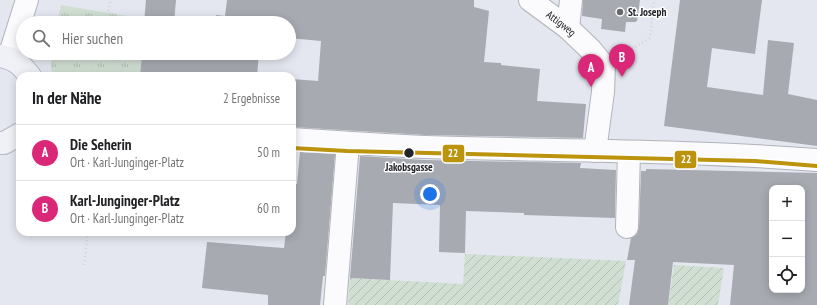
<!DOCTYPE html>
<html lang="de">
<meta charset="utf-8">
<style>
:root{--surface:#fff;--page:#f6f6f6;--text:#202124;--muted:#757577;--line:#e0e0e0;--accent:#db2777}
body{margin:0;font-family:"PT Sans Narrow",sans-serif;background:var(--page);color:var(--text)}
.controls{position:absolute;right:12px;bottom:12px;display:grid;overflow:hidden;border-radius:8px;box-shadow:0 2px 10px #0003}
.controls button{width:36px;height:36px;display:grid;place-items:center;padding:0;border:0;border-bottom:1px solid var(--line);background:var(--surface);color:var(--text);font:20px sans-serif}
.you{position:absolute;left:430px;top:194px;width:14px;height:14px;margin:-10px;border:3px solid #fff;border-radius:50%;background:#1a73e8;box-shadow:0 0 0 6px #1a73e833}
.badge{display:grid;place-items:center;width:26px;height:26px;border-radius:50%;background:var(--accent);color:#fff;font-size:13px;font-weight:700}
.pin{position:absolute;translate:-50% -33px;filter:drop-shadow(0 1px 2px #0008)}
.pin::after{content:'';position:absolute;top:21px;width:14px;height:12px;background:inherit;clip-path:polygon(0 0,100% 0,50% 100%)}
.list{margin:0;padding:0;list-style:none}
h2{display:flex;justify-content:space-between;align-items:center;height:52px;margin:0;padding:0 16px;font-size:17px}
h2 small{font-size:13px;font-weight:400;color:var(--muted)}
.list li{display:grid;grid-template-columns:26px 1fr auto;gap:12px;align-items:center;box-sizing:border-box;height:56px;padding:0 16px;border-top:1px solid var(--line)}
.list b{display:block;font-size:15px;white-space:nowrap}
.list p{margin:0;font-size:13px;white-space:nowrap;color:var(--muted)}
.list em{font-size:13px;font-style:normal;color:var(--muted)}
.icon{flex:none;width:22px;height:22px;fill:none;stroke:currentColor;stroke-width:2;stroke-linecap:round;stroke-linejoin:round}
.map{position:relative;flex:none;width:817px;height:305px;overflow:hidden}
.search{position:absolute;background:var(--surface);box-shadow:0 2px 10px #0003;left:16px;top:16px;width:280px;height:44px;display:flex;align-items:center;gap:10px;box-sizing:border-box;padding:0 14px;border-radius:22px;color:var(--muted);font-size:15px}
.panel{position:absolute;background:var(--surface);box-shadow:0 2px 10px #0003;left:16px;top:72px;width:280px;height:164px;border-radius:12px}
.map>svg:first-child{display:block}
</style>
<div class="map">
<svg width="817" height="305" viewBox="0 0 817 305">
<defs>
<pattern id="grass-tufts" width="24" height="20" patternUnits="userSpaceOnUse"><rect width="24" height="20" fill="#d1dfd3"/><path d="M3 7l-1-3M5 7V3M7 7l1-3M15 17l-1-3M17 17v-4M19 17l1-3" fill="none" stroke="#b3bfb5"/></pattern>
<pattern id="garden-furrows" width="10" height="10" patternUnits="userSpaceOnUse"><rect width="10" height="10" fill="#d1dfd3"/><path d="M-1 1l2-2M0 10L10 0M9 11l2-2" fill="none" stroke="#b3bfb5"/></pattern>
</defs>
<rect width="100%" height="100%" fill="#e4e7f0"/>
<!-- grass -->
<g fill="url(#grass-tufts)">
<polygon points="61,5 145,19 144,23 57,23"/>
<polygon points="51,53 142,53 140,76 53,76 51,68"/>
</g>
<!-- garden -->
<g fill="url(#garden-furrows)">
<polygon points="465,254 626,261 618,305 348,305 350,278 463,284"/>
<polygon points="674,265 724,268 718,305 668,305"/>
</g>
<!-- building -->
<g fill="#a8aab2" fill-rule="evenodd">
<polygon points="146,0 176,0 174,23 144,23"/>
<polygon points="227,0 474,0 474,7 489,11 484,62 501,63 501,65 540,69 537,101 586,104 583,138 425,135 292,127 292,79 318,81 321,41 289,38 289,23 215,23 216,15 225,16"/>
<polygon points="583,0 640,0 637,21 636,21 636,22 626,22 625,32 601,29 602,19 582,16"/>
<polygon points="680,0 762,0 755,54 712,48 707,87 763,95 768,40 794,43 788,94 817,100 817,146 664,126"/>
<polygon points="142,53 259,53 257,76 140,76"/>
<polygon points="300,152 335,154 325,276 323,276 320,305 268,305 268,295 202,288 207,242 284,248 286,232 292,232 292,184 297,184"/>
<polygon points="360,156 425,160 581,163 580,168 616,170 615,218 524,215 524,213 466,211 465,253 439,252 440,205 393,203 390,280 350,278"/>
<path d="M 646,169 L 817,173 L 817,305 L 730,305 L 734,265 L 673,262 L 668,305 L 629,305 L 635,260 L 627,260 L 631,238 L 637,234 L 639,228 L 641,171 L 646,171 ZM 772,188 L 802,188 L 802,290 L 772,290 Z"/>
</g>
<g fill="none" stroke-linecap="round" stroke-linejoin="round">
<!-- minor casing -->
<g stroke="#b1b3ba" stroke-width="24">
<g id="minor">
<path id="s1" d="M 530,0 L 568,28 L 591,50 L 604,66 L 603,92 L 595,151"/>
<polyline points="568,28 571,0"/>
<polyline points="9,57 27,0"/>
<path d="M 292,139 C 336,142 380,145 425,147 C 555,151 686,150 817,160"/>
<polyline points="627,227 629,152"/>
<polyline points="335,305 348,143"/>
</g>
</g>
<!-- major casing -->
<g stroke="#b5b8c5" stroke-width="24">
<g id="major">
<path d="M 0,56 C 15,58 21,65 30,76"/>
<polyline points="0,143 4,143 20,134"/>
</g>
</g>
<!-- path -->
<g stroke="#d4d5d7" stroke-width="2.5" stroke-dasharray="1 3" stroke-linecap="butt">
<polyline points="107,23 110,0"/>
<polyline points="56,53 89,59 94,76"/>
<polyline points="625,53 650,38 654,0"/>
<polyline points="89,59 92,53"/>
<polyline points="115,76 117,71 117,55 116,53"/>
<polyline points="84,265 88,232"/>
</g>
<!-- minor -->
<use href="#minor" stroke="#fbfbfd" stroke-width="22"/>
<!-- major -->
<use href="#major" stroke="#eff1f7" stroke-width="22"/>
<!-- tram-1 casing -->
<g stroke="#fff" stroke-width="7">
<polyline id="tram-1" points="292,148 347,151 755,161 817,166"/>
</g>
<!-- tram-1 -->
<use href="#tram-1" stroke="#bb930d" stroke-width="4"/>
</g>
<!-- markers -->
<circle fill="#676970" stroke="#fff" stroke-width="1.5" cx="620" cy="12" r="4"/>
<circle fill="#23252b" stroke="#fff" stroke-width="1.5" cx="409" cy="153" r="5.5"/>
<g text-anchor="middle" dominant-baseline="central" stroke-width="3" stroke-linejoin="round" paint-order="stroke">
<!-- poi labels -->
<g font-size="11" font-weight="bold" fill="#23252b" stroke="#fff" text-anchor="start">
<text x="628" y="12">St. Joseph</text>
</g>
<!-- street labels -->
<g font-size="11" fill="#23252b" stroke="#fff">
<text stroke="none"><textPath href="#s1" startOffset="39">Attigweg</textPath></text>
</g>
<!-- stop labels -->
<g font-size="11" font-weight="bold" fill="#23252b" stroke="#fff">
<text x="409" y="167">Jakobsgasse</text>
</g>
</g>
<g stroke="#fff" stroke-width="1.5">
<rect x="442" y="144" width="23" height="19" rx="4" fill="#bb930d"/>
<rect x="674" y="150" width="23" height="19" rx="4" fill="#bb930d"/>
</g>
<g font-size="11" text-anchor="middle" font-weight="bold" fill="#fff">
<text x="453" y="157">22</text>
<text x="686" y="163">22</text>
</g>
</svg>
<div class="controls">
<button>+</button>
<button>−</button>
<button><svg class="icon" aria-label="locate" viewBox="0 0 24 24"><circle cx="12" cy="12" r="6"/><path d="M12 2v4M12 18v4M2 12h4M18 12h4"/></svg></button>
</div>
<div class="you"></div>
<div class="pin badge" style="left:591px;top:87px">A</div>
<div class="pin badge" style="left:622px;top:77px">B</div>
<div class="search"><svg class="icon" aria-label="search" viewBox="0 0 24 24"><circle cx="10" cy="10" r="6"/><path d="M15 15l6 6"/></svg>Hier suchen</div>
<section class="panel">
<h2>In der Nähe<small>2 Ergebnisse</small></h2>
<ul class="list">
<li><span class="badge">A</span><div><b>Die Seherin</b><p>Ort · Karl-Junginger-Platz</p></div><em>50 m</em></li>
<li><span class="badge">B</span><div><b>Karl-Junginger-Platz</b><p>Ort · Karl-Junginger-Platz</p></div><em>60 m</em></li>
</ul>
</section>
</div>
